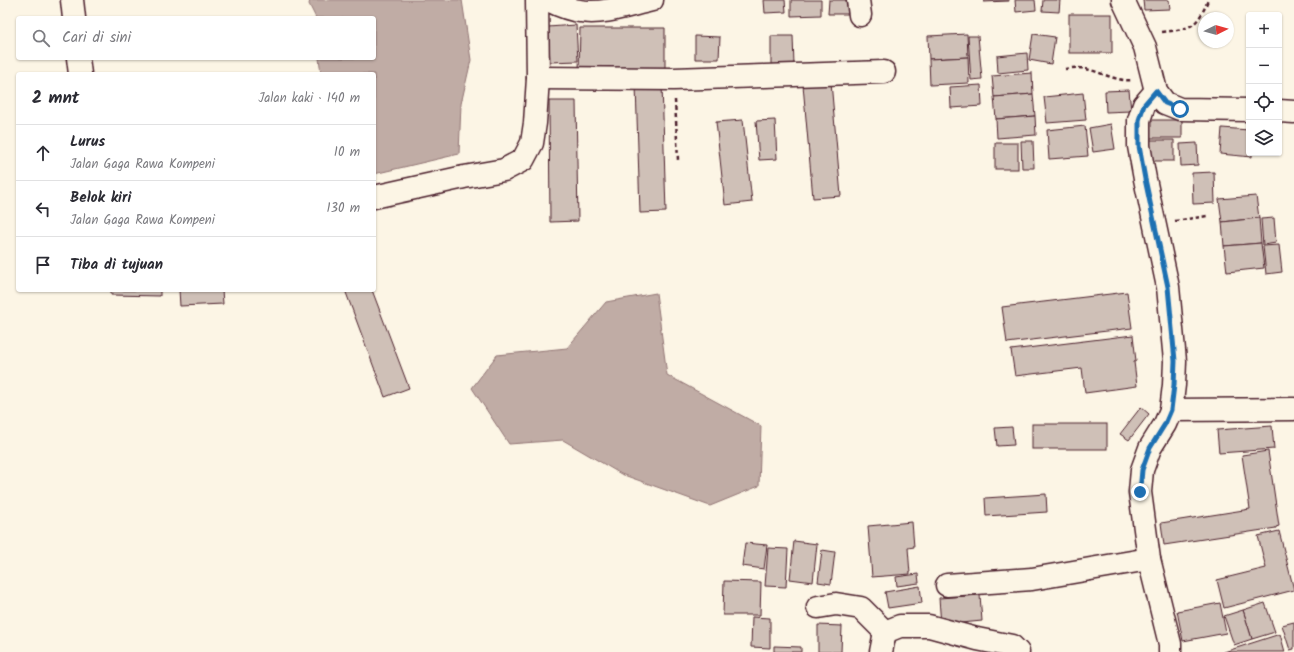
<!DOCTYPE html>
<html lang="id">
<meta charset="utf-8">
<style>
:root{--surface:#fff;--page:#f2f2f3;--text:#2b2b33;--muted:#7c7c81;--line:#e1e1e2}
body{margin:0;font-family:Kalam,sans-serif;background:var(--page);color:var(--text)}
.controls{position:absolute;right:12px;top:12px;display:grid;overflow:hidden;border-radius:4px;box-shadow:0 1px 3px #0004}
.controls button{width:36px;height:36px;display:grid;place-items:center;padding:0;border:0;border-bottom:1px solid var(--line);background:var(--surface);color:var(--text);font:20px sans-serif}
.compass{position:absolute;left:1198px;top:12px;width:36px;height:36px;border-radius:50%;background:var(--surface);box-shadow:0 1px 3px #0004;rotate:85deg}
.stop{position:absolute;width:12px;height:12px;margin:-9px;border:3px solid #1f6fb2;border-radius:50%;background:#fff}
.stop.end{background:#1f6fb2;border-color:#fff;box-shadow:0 1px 4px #0008}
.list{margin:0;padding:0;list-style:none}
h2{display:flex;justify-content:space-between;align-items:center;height:52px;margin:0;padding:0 16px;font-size:17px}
h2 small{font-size:13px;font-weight:400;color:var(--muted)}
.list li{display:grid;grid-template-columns:26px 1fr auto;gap:12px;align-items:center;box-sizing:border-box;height:56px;padding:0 16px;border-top:1px solid var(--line)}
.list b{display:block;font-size:15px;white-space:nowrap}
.list p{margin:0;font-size:13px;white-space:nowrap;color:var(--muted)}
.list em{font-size:13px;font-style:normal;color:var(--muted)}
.icon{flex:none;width:22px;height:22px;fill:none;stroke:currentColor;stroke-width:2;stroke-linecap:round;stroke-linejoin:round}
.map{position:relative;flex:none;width:1294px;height:652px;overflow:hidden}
.search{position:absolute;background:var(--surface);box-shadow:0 1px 3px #0004;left:16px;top:16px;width:360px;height:44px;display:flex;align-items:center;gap:10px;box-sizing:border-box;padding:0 14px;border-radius:4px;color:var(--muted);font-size:15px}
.panel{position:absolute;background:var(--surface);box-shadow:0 1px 3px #0004;left:16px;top:72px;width:360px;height:220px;border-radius:4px}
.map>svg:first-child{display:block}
</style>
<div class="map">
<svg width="1294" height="652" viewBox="0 0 1294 652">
<rect width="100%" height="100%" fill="#fcf5e5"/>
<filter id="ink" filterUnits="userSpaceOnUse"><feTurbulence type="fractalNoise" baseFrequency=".025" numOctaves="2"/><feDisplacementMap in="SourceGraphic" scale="8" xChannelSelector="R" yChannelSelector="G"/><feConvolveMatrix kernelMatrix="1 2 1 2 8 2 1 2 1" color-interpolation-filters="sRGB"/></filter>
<g filter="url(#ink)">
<!-- water -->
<g fill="#c0aca5" stroke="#917474">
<polygon points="310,0 462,0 471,60 461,104 459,154 374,174 374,74 321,74 319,58 374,58 374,18 316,18 309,4"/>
<polygon points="656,293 667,375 761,426 759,486 710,506 621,474 563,440 509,444 472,388 497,355 567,348 606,302"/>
</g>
<!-- building -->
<g fill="#cfc0b7" stroke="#4a1f2b">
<polygon points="764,0 785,0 786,12 765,13"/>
<polygon points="791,0 821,0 821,15 791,16"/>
<polygon points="829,0 850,0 850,14 828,14"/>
<polygon points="984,0 1009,0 1009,1 984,2"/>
<polygon points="1015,0 1035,0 1036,10 1016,12"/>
<polygon points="1043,0 1060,0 1059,12 1042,11"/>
<polygon points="1143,0 1169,0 1170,9 1144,10"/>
<rect x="1069" y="14" width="43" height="39"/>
<polygon points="576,25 578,61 550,62 548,27"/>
<polygon points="580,28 665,28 665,71 579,71"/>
<polygon points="967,34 968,57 929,59 928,36"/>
<polygon points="1033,34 1055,37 1051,64 1029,60"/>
<polygon points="695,36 720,37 719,59 695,59"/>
<polygon points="771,36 793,36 794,65 771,65"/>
<polygon points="968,36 978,36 982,79 971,80"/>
<polygon points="1027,53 1028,70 998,73 997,56"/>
<polygon points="968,57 969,83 930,85 929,59"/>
<polygon points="1032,73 1033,94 994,97 992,76"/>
<polygon points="831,82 841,196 813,198 803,85"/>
<polygon points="662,84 666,212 640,213 636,85"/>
<polygon points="981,85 982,106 951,108 950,87"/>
<polygon points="1129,90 1131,111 1106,112 1105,91"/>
<polygon points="1083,93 1086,120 1047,123 1044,97"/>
<polygon points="1033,94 1035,116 996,119 994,97"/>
<polygon points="549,101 576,101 578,221 550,222"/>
<polygon points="1035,116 1036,135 997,138 996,119"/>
<polygon points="743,120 752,202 725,205 716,122"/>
<polygon points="775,120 777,159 759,160 756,121"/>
<rect x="1148" y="120" width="34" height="18"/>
<polygon points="1111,124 1115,149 1093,152 1089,128"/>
<polygon points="1085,126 1088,156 1049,159 1047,130"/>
<polygon points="1222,128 1249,130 1249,153 1252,153 1252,157 1220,154"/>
<polygon points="1148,140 1174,140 1174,161 1149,161"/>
<polygon points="1021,141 1033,141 1034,168 1022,168"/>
<rect x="995" y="143" width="23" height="26"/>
<polygon points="1197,143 1198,165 1181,166 1180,144"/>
<polygon points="1214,172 1215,203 1193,204 1192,173"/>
<polygon points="1256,196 1259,218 1222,222 1219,199"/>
<polygon points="1259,218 1261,243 1224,246 1222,222"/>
<polygon points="1274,218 1276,243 1263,245 1261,219"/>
<polygon points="1261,243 1264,268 1227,272 1224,246"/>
<polygon points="1279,245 1282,272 1266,274 1263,246"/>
<polygon points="111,290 160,290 160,296 111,295"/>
<polygon points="179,290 222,290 223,304 180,306"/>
<polygon points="345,290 372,290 409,388 385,397"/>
<polygon points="1127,292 1132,328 1007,343 1002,307"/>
<polygon points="1133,335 1136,361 1134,362 1137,386 1085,393 1082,368 1015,376 1011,350"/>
<polygon points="1141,407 1149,414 1129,440 1120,434"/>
<rect x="1032" y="424" width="75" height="25"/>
<polygon points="1272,426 1274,449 1219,453 1217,430"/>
<polygon points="1012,427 1014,445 997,446 995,428"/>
<polygon points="1268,451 1279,526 1276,527 1276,528 1164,545 1161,523 1250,509 1242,455"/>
<polygon points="1046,494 1047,512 986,516 985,498"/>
<polygon points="912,522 914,547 908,548 910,574 872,577 868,526"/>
<polygon points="1279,531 1294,590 1224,608 1217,580 1266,568 1258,536"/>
<polygon points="794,541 817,544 813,582 790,579"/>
<polygon points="745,543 767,545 764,569 742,566"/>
<polygon points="768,548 788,549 786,587 765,586"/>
<polygon points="822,550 835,552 831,584 818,582"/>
<polygon points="918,574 919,583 897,586 896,577"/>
<polygon points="724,581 761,582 760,615 723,615"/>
<polygon points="920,586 922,603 888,608 885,592"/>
<polygon points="980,595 982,621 941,625 939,598"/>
<polygon points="1220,603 1226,633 1183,641 1177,611"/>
<polygon points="1265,603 1275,632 1252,639 1243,610"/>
<polygon points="1243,610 1252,639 1234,645 1224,616"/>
<polygon points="752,617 770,618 770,648 751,647"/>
<polygon points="1294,622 1294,649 1290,650 1282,625"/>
<polygon points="818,625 842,626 841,652 818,652"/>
<polygon points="1280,634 1285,652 1224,652"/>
<polygon points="774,646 801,647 801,652 774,652"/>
</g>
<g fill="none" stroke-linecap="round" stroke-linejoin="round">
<!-- minor casing -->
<g stroke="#4a1f2b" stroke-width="25">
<g id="minor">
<polyline points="72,0 74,18"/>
<path d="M 548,0 C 558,5 569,10 580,11 C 604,15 629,5 652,0"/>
<polyline points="858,0 860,15"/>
<polyline points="1123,0 1145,47 1156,91 1165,103 1180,109 1249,110"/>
<polyline points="78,58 80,74"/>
<polyline points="538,78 674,79 884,72"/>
<polyline points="1156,91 1144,105 1139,120 1139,146 1145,179 1168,287 1175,361 1174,385 1171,410 1165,424 1150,448 1142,470 1140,492 1149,559 1170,644 1170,652"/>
<polyline points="1279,111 1294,112"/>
<polyline points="374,197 464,177 504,170 523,160 532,143 535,123 538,78 537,0"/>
<polyline points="1171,410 1294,409"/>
<polyline points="947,585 1032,579 1149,559"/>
<polyline points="818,607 836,604 861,608 885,632"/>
<polyline points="881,652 885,632 900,626 929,626 977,639 1012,646 1018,652"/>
</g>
</g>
<!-- path -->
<g stroke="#4a1f2b" stroke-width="2.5" stroke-dasharray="4 3" stroke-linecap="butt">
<path d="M 1162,32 C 1190,29 1197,28 1208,0"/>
<path d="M 1065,69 C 1072,68 1079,67 1086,69 C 1101,72 1117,82 1132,80"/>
<polyline points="675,100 678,160"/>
<polyline points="1175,221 1207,216"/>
</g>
<!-- minor -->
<use href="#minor" stroke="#fcf5e5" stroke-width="22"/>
</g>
</g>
<g fill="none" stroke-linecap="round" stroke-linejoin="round" filter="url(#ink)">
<!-- route -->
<polyline stroke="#1f6fb2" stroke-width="5" points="1140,492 1142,470 1150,448 1165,424 1171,410 1174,385 1175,361 1168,287 1145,179 1139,146 1139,120 1144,105 1156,91 1165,103 1180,109"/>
</g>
</svg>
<div class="controls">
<button>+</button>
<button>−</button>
<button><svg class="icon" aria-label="locate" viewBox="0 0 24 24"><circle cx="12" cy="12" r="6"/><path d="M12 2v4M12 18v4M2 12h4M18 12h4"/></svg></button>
<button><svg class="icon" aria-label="layers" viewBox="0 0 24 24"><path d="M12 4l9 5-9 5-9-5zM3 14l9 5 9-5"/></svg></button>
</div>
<svg class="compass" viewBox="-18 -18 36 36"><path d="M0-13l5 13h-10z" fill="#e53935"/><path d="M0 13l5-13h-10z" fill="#7c7c81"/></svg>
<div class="stop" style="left:1180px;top:109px"></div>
<div class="stop end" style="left:1140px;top:492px"></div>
<div class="search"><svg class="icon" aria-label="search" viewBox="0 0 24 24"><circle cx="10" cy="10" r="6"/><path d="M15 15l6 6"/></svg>Cari di sini</div>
<section class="panel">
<h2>2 mnt<small>Jalan kaki · 140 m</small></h2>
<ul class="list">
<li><svg class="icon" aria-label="ahead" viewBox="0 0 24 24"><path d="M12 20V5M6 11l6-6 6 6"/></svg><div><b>Lurus</b><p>Jalan Gaga Rawa Kompeni</p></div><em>10 m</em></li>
<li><svg class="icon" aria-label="left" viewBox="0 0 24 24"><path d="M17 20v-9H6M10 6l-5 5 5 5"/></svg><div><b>Belok kiri</b><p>Jalan Gaga Rawa Kompeni</p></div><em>130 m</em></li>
<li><svg class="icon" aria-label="arrive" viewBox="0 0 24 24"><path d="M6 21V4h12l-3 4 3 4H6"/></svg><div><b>Tiba di tujuan</b></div></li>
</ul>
</section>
</div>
